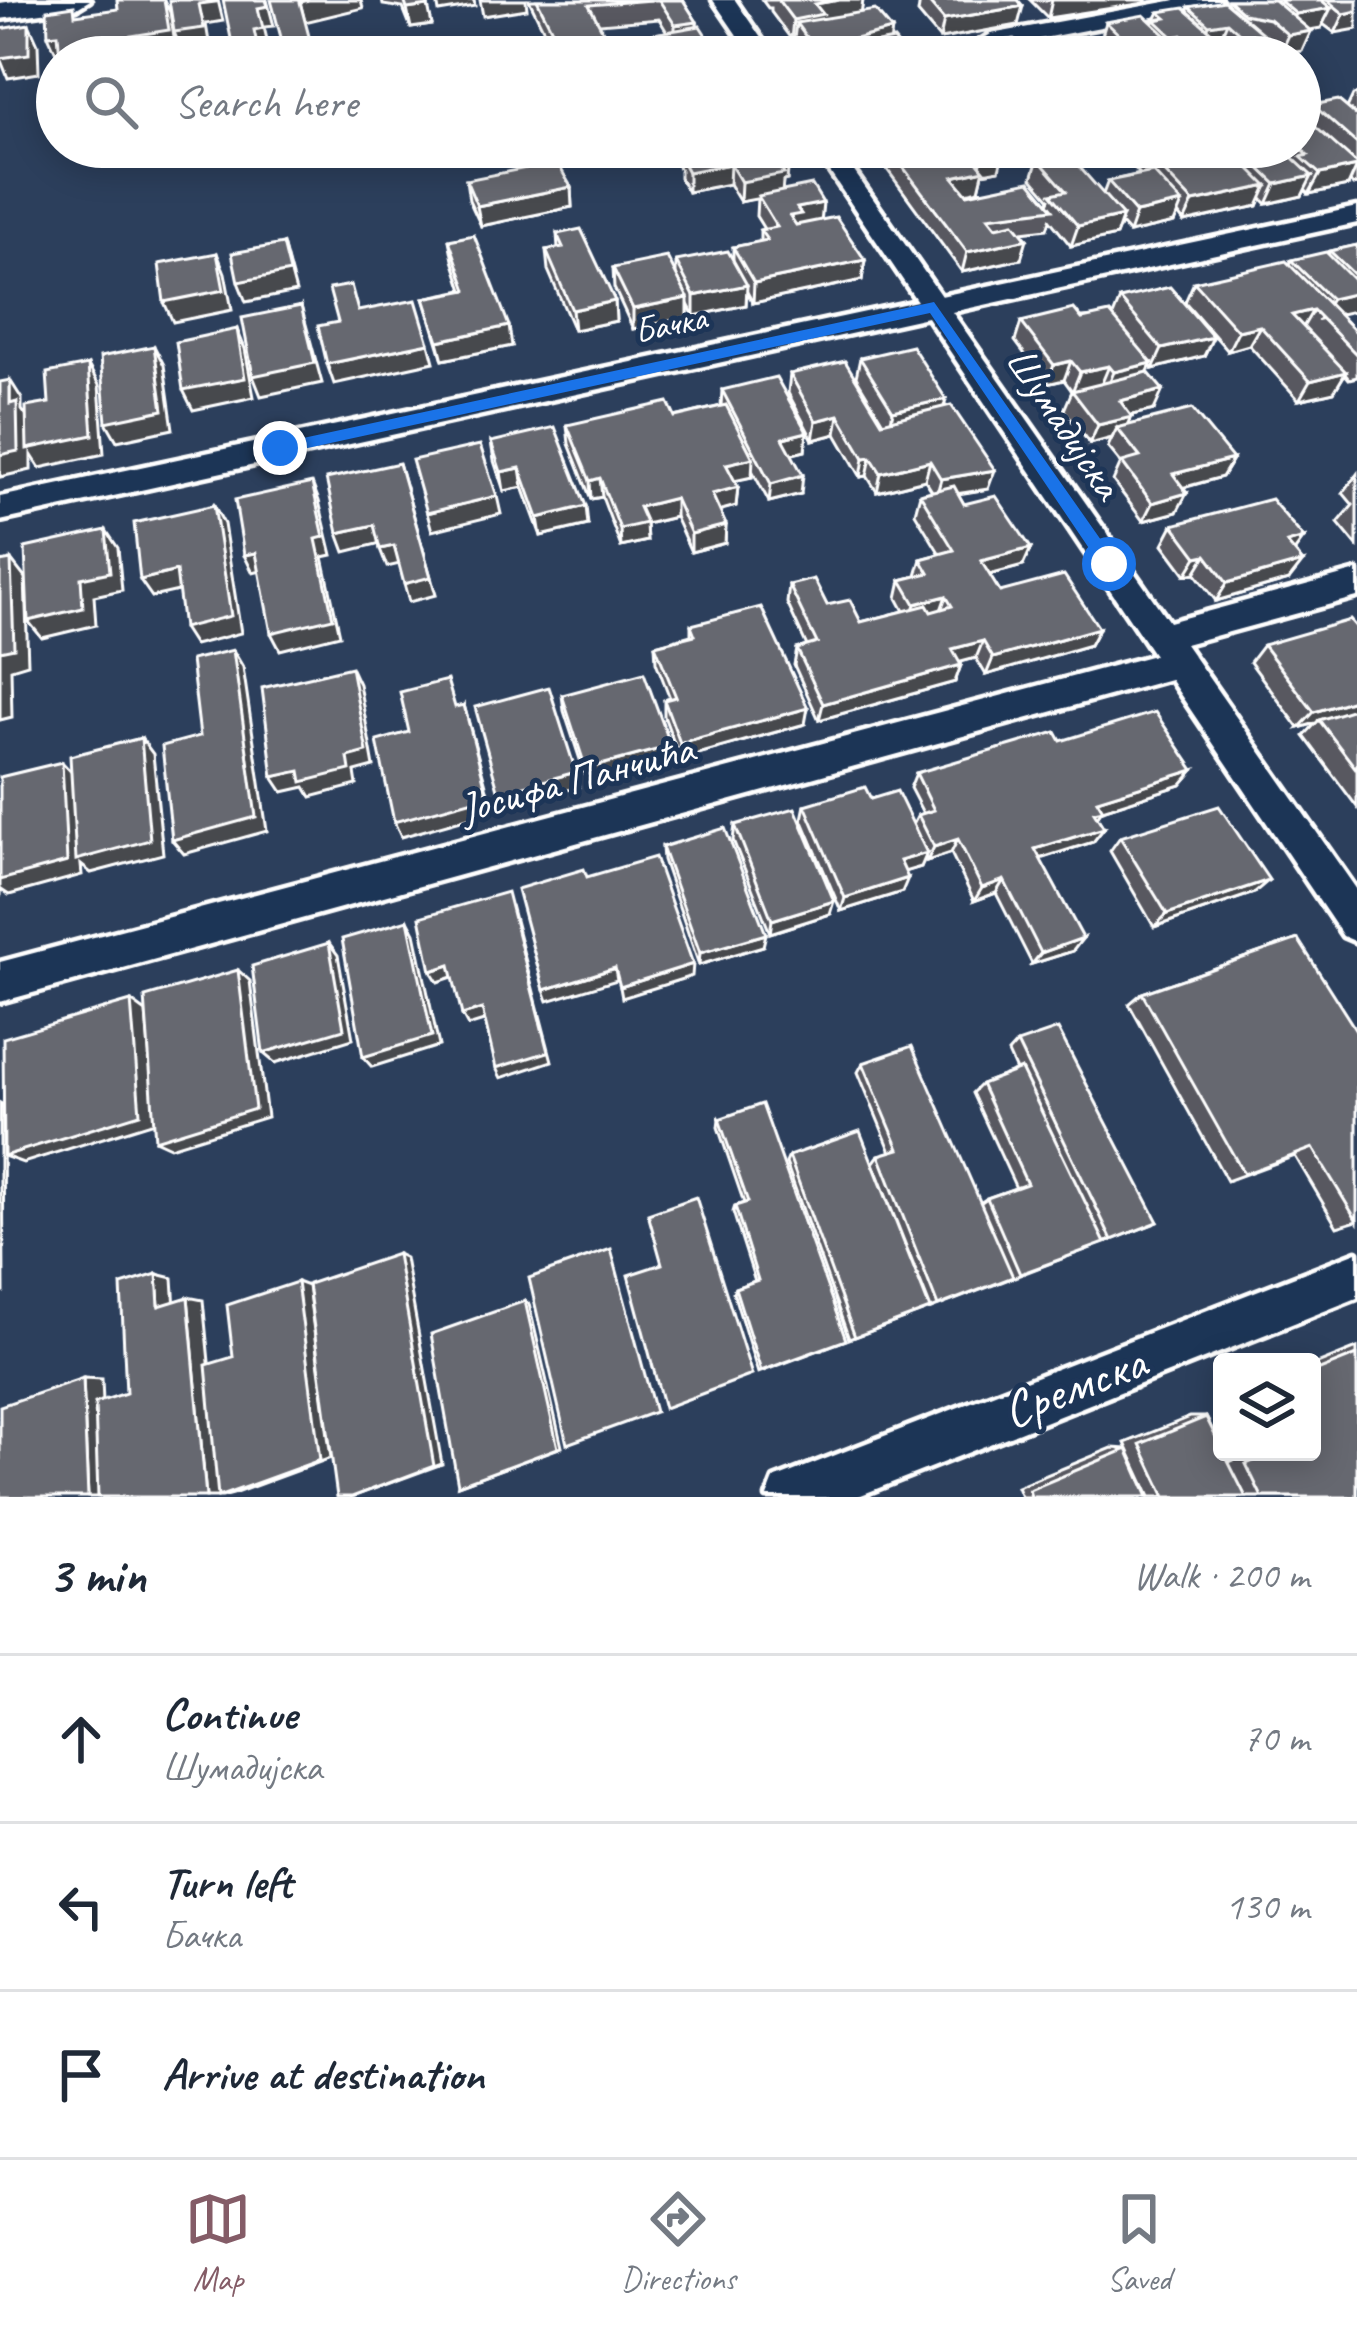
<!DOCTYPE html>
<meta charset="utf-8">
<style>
:root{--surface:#fff;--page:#f6f6f7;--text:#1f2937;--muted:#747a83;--line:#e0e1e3;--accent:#845c67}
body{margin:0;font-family:Caveat,sans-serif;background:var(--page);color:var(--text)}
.controls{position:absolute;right:36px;bottom:36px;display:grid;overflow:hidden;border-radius:12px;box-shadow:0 6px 30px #0003}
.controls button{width:108px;height:108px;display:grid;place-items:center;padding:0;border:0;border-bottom:3px solid var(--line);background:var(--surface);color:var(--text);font:60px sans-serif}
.stop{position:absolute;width:36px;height:36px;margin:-27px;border:9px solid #1a73e8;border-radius:50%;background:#fff}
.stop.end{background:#1a73e8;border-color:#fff;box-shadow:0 3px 12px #0008}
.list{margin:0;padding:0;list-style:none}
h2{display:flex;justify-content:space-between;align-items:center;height:156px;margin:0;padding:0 48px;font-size:51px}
h2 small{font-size:39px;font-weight:400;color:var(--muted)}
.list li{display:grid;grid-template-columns:78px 1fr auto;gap:36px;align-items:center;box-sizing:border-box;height:168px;padding:0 48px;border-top:3px solid var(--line)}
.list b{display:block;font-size:45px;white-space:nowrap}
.list p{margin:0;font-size:39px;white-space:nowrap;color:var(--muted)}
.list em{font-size:39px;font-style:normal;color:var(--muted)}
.icon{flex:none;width:66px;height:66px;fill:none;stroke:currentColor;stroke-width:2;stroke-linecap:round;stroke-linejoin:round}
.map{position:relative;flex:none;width:1357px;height:1497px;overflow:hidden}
.search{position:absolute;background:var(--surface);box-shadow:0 6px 30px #0003;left:36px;right:36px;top:36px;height:132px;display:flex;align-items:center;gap:30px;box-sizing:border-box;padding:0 42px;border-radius:66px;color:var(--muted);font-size:45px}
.sheet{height:660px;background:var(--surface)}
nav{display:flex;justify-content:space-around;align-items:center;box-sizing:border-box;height:168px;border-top:3px solid var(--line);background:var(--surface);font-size:33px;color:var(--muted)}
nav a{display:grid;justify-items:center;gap:6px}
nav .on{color:var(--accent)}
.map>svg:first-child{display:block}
</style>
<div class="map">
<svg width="1357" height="1497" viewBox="0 0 1357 1497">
<rect width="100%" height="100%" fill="#2c3f5c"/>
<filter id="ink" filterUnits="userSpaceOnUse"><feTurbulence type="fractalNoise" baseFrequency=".00833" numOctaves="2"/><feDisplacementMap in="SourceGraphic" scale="24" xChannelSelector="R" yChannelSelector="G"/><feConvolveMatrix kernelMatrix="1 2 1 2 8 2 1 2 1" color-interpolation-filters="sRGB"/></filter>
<g filter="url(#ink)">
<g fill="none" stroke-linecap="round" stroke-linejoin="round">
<!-- minor casing -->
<g stroke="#fff" stroke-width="9">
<g id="minor">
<polygon points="713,0 735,0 774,57 752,57"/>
<polygon points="1176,0 1221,0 1210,6 991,48 980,41 991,34"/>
<polygon points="813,147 837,147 941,296 1357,207 1357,223 952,312 1169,622 1357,571 1357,597 1185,644 1357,890 1357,942 1343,936 1170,679 0,1002 0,962 1154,655 927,317 0,521 0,497 917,301"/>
<polygon points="1357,1252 1357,1298 856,1497 767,1497 774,1479"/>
</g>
</g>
<!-- tertiary casing -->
<g stroke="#fff" stroke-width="9">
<polygon id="tertiary" points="21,0 90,0 77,8 0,19 0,3"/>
</g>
<!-- minor -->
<use href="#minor" fill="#1d3557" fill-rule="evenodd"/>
<!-- tertiary -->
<use href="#tertiary" fill="#1d3557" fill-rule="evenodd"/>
</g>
<!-- wall -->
<g fill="#585960" stroke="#fff" stroke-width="3">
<polygon points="382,0 426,0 432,25 411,28 403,8 383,5"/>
<polygon points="529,0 683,0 697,22 697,27 720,57 625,57 624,47 643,44 642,36 667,32 659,19 599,24 613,57 557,57"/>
<polygon points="762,0 863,0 861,12 892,30 890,41 906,57 804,57 794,43 794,39 791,39 771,12 771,8 768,8"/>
<polygon points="920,0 1018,0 1018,25 940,39 918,13"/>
<polygon points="1030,0 1146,0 1145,3 1048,18"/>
<polygon points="1228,0 1357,0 1335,33 1323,24 1321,28 1310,30 1311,31 1302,51 1279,55 1272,49 1269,57 1115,57 1100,42 1106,22 1153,24 1159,12 1188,10 1189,7 1227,3"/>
<polygon points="1357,94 1357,184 1353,185 1350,182 1348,186 1309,194 1305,190 1302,196 1267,204 1261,198 1258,206 1184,222 1178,214 1174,223 1129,233 1121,224 1116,236 1071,246 1050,220 1047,229 1021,232 1021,259 962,272 881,161 882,149 881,147 1001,147 999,170 983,173 979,190 1048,203 1050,199 1032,178 1038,159 1103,194 1108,181 1140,174 1115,147 1179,147 1186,154 1228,147 1300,147 1300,125 1303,124 1313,105 1347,108 1353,95"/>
<polygon points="668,147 780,147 787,180 783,181 782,191 821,220 865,260 862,280 753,303 747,292 746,305 694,316 688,304 688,317 633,329 614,288 613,268 676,274 676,261 733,260 733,247 760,242 760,230 764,229 756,216 757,198 740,202 729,184 688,192 680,179 680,170"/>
<polygon points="466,180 571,187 572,207 481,226 469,200"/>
<polygon points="557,234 615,301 616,321 574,330 548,270 546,250 558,248"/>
<polygon points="449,240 512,346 443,360 424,298 463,290 453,260"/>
<polygon points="1357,245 1357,308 1339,314 1357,333 1357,377 1349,379 1345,374 1334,392 1299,400 1249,345 1228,351 1185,302 1194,282 1289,264 1291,260 1328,254 1330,251"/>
<polygon points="1120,299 1213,337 1204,356 1153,369 1150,365 1147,372 1154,410 1131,415 1128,425 1233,459 1222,477 1183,488 1177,512 1143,521 1113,481 1121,463 1108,447 1112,438 1090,444 1064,410 1072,391 1064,380 1047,384 1015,341 1021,322 1113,316"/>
<polygon points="860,358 946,399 944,407 988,489 958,494 964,504 1023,566 989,575 1000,592 1099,628 1090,645 986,675 976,658 959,662 961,665 955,682 819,720 794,665 797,649 807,646 787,603 789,585 861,622 904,611 897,598 901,580 916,576 921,559 940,554 915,513 920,494 932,491 925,480 877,492 867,476 861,477 836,434 813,440 788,393 790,374 883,422 856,377"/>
<polygon points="722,390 807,432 805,451 791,454 801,494 769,502 752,470 752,477 734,480 738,487 736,506 719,510 726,525 725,543 691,552 675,517 646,524 647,541 621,547 602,497 591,499 569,444 567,425 675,417 721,406"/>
<polygon points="491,442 588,525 541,536 523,487 504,491 494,461"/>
<polygon points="1357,474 1357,546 1338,523 1353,505 1343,493"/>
<polygon points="1173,525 1294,552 1289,580 1216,601 1195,573 1186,575 1163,544"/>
<polygon points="691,625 805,724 680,759 664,716 664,700 670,698 656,662 655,645 691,635"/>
<polygon points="1357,628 1357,807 1304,736 1316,723 1299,728 1250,662 1263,645"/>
<polygon points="562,695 672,761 588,784 564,711"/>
<polygon points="1061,741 1194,770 1181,785 1102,810 1097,817 1104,828 1093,842 1040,859 1073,951 1032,964 996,893 974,901 951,853 927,861 925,857 921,867 905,872 902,892 841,911 802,819 805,805 871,799 913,825 918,815 923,813 910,788 916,773"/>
<polygon points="735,825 830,914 770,933 733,840"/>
<polygon points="1120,837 1254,893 1154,927 1110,851"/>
<polygon points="662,847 763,946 699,965 663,860"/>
<polygon points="1298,939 1357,1221 1337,1227 1295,1156 1227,1181 1129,1004 1142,993"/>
<polygon points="1017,1043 1158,1222 931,1309 873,1163 879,1155 891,1152 858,1072 863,1063 980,1203 987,1198 1016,1188 972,1093 981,1084 1016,1071 1008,1053"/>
<polygon points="719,1119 846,1340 758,1373 733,1292 735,1288 755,1281 733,1212 735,1206 744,1203 718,1127"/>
<polygon points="789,1156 930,1309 849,1339 786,1163"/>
<polygon points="1357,1348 1357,1497 1150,1497 1125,1443 1190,1417 1206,1417 1229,1462 1252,1452 1312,1452 1312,1366"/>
<polygon points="1112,1448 1127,1449 1148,1497 1021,1497 1017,1487"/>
</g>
<!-- shaded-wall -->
<g fill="#47484e" stroke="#fff" stroke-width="3">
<polygon points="164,0 170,12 176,50 131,57 106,57 119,38"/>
<polygon points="218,0 223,21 206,24 210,48 182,52 174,32 199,4"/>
<polygon points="267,0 274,26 264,27 269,48 260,49 261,57 236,57 233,48 254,30 258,8"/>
<polygon points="308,0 361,0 363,8 305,22 300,2"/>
<polygon points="437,0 474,0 475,6 439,12"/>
<polygon points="480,0 526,0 527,9 483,16"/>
<polygon points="839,0 863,0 861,16 796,23 794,39 791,39 793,20 815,4"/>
<polygon points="1052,0 1146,0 1145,3 1048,18"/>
<polygon points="428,6 432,25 411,28 407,9"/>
<polygon points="1023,6 1018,25 940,39 944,20"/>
<polygon points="1331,8 1321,28 1287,34 1296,14"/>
<polygon points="1357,11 1357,29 1335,33 1344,14"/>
<polygon points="697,22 697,42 675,45 675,25"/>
<polygon points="1227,22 1219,41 1202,45 1209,25"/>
<polygon points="29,24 38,44 39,73 8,78 0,58"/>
<polygon points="892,30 889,50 825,57 826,46"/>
<polygon points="1311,31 1302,51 1279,55 1288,35"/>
<polygon points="58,34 67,54 57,55 48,35"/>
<polygon points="1182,35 1175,55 1167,53 1173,37"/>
<polygon points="310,40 315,57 286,57 283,45"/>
<polygon points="823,42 822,57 818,54 818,57 810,57 811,44"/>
<polygon points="1140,43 1136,57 1126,57 1130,45"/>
<polygon points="1275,44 1269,57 1252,57 1256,48"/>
<polygon points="612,48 613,57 565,57"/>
<polygon points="1164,50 1161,57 1148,57 1150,52"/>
<polygon points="709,147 767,147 682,161 682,152"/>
<polygon points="1004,150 999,170 983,173 979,190 949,197 953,177 979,171 983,154"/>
<polygon points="789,160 787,180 783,181 782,194 740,202 741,182 777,162"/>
<polygon points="730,164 729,184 688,192 688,172"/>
<polygon points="1357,166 1348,186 1309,194 1320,174"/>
<polygon points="1312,176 1302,196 1267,204 1276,184"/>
<polygon points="1267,186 1258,206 1184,222 1193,202"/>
<polygon points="571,187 572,207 481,226 477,206"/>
<polygon points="823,203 821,223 799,234 790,216 797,208"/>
<polygon points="1182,203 1174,223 1129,233 1136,213"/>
<polygon points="1123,216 1116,236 1071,246 1078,226"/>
<polygon points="1027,239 1021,259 962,272 967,252"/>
<polygon points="283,244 296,292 246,302 238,282"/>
<polygon points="217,253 225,273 232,310 173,322 164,302"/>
<polygon points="865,260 862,280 753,303 754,283"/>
<polygon points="747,285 746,305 694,316 694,296"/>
<polygon points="1357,293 1357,306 1354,311 1319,319 1331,299"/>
<polygon points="688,298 688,317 633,329 633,309"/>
<polygon points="615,301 616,321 574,330 572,310"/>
<polygon points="301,306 322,383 261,396 253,376"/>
<polygon points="1313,310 1302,329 1292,315"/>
<polygon points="509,326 512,346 443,360 438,341"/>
<polygon points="1260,326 1249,345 1228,351 1238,331"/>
<polygon points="237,329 245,349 254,397 193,410 183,390"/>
<polygon points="1213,337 1204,356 1153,369 1162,349"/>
<polygon points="429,343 434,362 334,384 327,364"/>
<polygon points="154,346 164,365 173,429 117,441 106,422"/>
<polygon points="1071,361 1064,380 1047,384 1054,365"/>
<polygon points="1152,363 1143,382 1106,391 1114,372"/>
<polygon points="88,365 99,385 104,454 40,468 31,454 31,470 0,477 0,455 10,404 10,380 22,399 22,410 30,421"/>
<polygon points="1109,366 1101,385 1072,392 1080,372"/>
<polygon points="1346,372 1334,392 1299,400 1310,381"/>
<polygon points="1163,390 1154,410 1111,420 1120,401"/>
<polygon points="946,399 941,418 889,430 893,411"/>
<polygon points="839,415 836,434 813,440 816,421"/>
<polygon points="1132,417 1123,436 1117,428 1112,438 1090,444 1098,425"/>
<polygon points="807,432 805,451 781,457 783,438"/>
<polygon points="871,457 867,476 861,477 864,458"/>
<polygon points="753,458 752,477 725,483 726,464"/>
<polygon points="1233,459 1222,477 1163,493 1173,474"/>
<polygon points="930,461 925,480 877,492 881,473"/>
<polygon points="399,463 436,595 409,602 404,584"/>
<polygon points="520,468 523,487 504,491 501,472"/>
<polygon points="995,470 988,489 936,497 941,479"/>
<polygon points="803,475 801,494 769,502 771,484"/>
<polygon points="600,478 602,497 591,499 590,481"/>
<polygon points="312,483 319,501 332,555 323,557 340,635 280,650 271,633 316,539"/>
<polygon points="738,487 736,506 711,513 712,494"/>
<polygon points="1187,493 1177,512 1143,521 1152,503"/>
<polygon points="497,496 501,514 432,531 427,513"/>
<polygon points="675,498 675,517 646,524 647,541 621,547 620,529 639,507"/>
<polygon points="214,505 224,524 241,633 194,645 183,628"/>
<polygon points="586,506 588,525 541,536 538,518"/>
<polygon points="374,525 381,543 345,552 338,533"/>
<polygon points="726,525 725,543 691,552 691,534"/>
<polygon points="106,530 118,548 122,590 94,596 96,625 42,638 28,621 81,578"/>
<polygon points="1304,538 1291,556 1287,543"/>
<polygon points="394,546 400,564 387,567 380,549"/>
<polygon points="1031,548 1023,566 974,579 981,561"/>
<polygon points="256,553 265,570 253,573 244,555"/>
<polygon points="1206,555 1195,573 1186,575 1197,557"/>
<polygon points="11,560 25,578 28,664 11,669 12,717 0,720 0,651"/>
<polygon points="1303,562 1289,580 1216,601 1227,583"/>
<polygon points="176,571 187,589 152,597 140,580"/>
<polygon points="946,596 940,613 909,622 915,604"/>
<polygon points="1099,628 1090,645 986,675 993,658"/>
<polygon points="983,641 976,658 946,666 952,649"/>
<polygon points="233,650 243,667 267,831 184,854 172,840"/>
<polygon points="961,665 955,682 819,720 823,704"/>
<polygon points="351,667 359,684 374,767 355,772 357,785 311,797 305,787 283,792 273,777 348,757"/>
<polygon points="1357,699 1357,710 1319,720 1316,723 1299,728 1314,712"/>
<polygon points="464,705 493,811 401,837 394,822"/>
<polygon points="808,708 805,724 680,759 680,743"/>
<polygon points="141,738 153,754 163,854 91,873 81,865 82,875 9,895 0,889 0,898 0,880 62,762 76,777"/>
<polygon points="671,746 672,761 588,784 586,769"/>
<polygon points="1194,770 1181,785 1102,810 1092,824 1097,800"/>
<polygon points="576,772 579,787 503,808 499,793"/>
<polygon points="1104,828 1093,842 1026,863 1035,849"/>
<polygon points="958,839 951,853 927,861 934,847"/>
<polygon points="927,853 921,867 894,875 900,861"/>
<polygon points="908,878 902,892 841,911 845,898"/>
<polygon points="1004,880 996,893 974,901 982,888"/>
<polygon points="1269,880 1254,893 1154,927 1167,914"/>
<polygon points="834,901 830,914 770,933 772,920"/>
<polygon points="511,905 552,1061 501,1078 496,1068"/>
<polygon points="408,920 415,933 439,1046 372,1067 363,1057"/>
<polygon points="766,934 763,946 699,965 700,953"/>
<polygon points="1083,938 1073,951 1032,964 1041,953"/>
<polygon points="329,943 338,955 353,1039 275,1063 263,1053"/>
<polygon points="693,964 692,976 622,998 620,987"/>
<polygon points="450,965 456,976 438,982 431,971"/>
<polygon points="615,968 617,980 548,1001 544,990"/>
<polygon points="238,970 250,981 267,1117 170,1147 155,1140"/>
<polygon points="131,1001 146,1012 155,1122 23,1163 4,1156"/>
<polygon points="482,1009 487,1020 468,1026 462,1015"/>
<polygon points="0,1103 3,1105 4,1292 0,1293"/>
<polygon points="397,1254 405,1258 442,1464 352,1497"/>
<polygon points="157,1274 173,1278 175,1309 159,1306"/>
<polygon points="297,1282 308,1286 331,1458 233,1494 222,1497 206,1497 188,1297 203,1300 222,1496"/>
<polygon points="525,1301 529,1304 562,1447 458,1485"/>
<polygon points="83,1378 102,1379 107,1497 88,1497"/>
</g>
<!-- building -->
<g fill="#666770" stroke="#fff" stroke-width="3">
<polygon points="117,0 164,0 169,30 119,38 121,55 106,57 60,57 58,34 48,35 47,10 74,6 75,15 118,9"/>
<polygon points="169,0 216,0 216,2 199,4 204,28 174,32"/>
<polygon points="223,0 266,0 268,6 258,8 263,28 254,30 257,44 233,48"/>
<polygon points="271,0 308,0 300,2 310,40 283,45"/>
<polygon points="404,0 426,0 428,6 407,9"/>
<polygon points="537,0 651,0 589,5 612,48 565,56"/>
<polygon points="659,0 683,0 697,22 675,25"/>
<polygon points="778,0 839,0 815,4 823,14 793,20"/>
<polygon points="927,0 1018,0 1023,6 944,20"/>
<polygon points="1228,0 1274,0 1311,31 1288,35 1269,19 1244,14"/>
<polygon points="1279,0 1321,0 1331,8 1296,14"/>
<polygon points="1327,0 1357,0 1357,11 1344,14"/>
<polygon points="1224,1 1275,44 1256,48 1227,22 1209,25 1189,7"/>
<polygon points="1184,8 1240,57 1210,57 1182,35 1173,37 1155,20 1166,18 1159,12"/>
<polygon points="875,10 892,30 826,46 823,42 811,44 796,23"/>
<polygon points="1144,15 1189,57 1172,57 1164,50 1150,52 1140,43 1130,45 1106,22"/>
<polygon points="29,24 29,54 0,58 0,29"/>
<polygon points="700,26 720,57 630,57 624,47 647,44 642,36"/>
<polygon points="1014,39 1031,57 978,57 969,47"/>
<polygon points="894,40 906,55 897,57 821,57 818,54"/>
<polygon points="421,51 423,57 403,57 401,54"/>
<polygon points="1338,100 1357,116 1357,144 1313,105"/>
<polygon points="1311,123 1357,164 1357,166 1320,174 1301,157 1308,155 1299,147 1305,144 1300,139 1300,125"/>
<polygon points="679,147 709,147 682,152"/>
<polygon points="741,147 780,147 789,160 777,162 784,174 741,182 730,164 688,172 681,159"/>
<polygon points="888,147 965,147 984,170 953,177 967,194 1030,181 1053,209 988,217 996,227 1014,223 1027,239 967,252"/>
<polygon points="977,147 1001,147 1004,150 983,154"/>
<polygon points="1141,147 1179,147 1186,154 1228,147 1267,186 1193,202"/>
<polygon points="1258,147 1281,147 1312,176 1276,184 1247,156 1263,152"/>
<polygon points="1067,153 1123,216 1078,226 1051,194 1066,191 1038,159"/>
<polygon points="557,162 571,187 477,206 466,180"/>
<polygon points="1153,172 1182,203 1136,213 1108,181"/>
<polygon points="812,185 823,203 797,208 801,214 790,216 796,225 836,217 865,260 754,283 733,247 767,240 760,230 777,227 758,196"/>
<polygon points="581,229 615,301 572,310 546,250 563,247 557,234"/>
<polygon points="474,235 509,326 438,341 424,298 467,290 449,240"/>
<polygon points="283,244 290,272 238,282 232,253"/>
<polygon points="1357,245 1357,277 1330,251"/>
<polygon points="728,251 747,285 694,296 676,261"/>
<polygon points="1326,252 1357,283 1357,293 1331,299 1291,260"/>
<polygon points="217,253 224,290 164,302 159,264"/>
<polygon points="667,257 688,298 633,309 613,268"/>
<polygon points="1286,261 1357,333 1357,355 1313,310 1292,315 1346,372 1310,381 1260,326 1238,331 1194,282"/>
<polygon points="351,285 358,311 416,300 429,343 327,364 318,326 338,322 329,289"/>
<polygon points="1170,287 1213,337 1162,349 1120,299"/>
<polygon points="301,306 315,363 253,376 242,318"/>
<polygon points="1074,309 1082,319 1110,313 1152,363 1114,372 1109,366 1080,372 1071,361 1054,365 1021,322"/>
<polygon points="237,329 245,378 183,390 176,342"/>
<polygon points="154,346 163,410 106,422 100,357"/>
<polygon points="912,346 946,399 893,411 860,358"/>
<polygon points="845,361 882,422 951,405 995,470 941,479 930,461 881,473 871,457 864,458 839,415 816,421 790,374"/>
<polygon points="88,365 93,435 27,449 26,407 49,403 47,373"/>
<polygon points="1148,372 1163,390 1120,401 1132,417 1098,425 1072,391"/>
<polygon points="776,377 807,432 783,438 803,475 771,484 722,390"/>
<polygon points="10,380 10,404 17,402 18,451 0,455 0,382"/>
<polygon points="668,402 675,417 726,405 753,458 726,464 738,487 712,494 726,525 691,534 675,498 639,507 646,523 620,529 600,478 590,481 567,425"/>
<polygon points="1192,409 1233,459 1173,474 1187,493 1152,503 1122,462 1140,457 1117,428"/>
<polygon points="555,427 586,506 538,518 520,468 501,472 491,442"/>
<polygon points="480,445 497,496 427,513 412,460"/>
<polygon points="399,463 431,577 404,584 394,546 380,549 374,525 338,533 326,479"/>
<polygon points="312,483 324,537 316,539 333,618 271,633 256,553 244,555 235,500"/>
<polygon points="954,486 964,504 996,496 1031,548 981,561 1000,592 1064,575 1099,628 993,658 983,641 952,649 961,665 823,704 797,649 817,643 789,585 814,579 827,605 850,600 861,622 927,605 931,612 952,606 946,596 915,604 901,580 929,573 921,559 954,550 920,494"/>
<polygon points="1271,499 1304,538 1287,543 1303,562 1227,583 1206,555 1197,557 1173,525"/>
<polygon points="214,505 231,616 183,628 176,571 140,580 134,523"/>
<polygon points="106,530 110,572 81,578 83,608 28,621 25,548"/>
<polygon points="11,560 14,648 0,651 0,562"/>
<polygon points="761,607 808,708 680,743 664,700 676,697 655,645 695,635 691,625"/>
<polygon points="1350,620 1357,628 1357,699 1314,712 1263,645"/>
<polygon points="233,650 256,817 172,840 162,746 200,736 191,660"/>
<polygon points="351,667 367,752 348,757 350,770 302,782 300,771 273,777 262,688"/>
<polygon points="644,673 671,746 586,769 562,695"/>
<polygon points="447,680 455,707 464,705 488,796 394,822 377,741 409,732 400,692"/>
<polygon points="549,687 576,772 499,793 475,707"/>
<polygon points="1357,708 1357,770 1319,720"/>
<polygon points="1155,712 1194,770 1097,800 1103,810 1094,812 1104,828 1035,849 1083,938 1041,953 1004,880 982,888 958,839 934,847 918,815 934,810 916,773 1056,732 1061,741"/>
<polygon points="141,738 150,840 76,860 70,756"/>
<polygon points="62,762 67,862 0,880 0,777"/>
<polygon points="865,787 871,799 897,791 927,853 900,861 908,878 845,898 805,805"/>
<polygon points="1219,806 1269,880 1167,914 1120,837"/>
<polygon points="795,808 834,901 772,920 735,825"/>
<polygon points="725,828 766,934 700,953 662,847"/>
<polygon points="655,857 693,964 620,987 615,968 544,990 517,889 584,869 587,877"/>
<polygon points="507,892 548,1052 496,1068 482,1009 462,1015 450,965 431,971 420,917"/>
<polygon points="408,920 432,1036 363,1057 342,939"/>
<polygon points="1298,939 1357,1032 1357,1221 1313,1148 1244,1174 1142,993"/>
<polygon points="329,943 344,1029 263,1053 252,966"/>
<polygon points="238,970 255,1109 155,1140 145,997"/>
<polygon points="131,1001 140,1114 4,1156 3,1038"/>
<polygon points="1058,1029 1158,1222 1112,1240 1017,1043"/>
<polygon points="912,1046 1013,1277 938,1306 879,1155 899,1149 863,1063"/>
<polygon points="1021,1069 1105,1243 1020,1274 987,1198 1027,1184 981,1084"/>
<polygon points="762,1104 846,1340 761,1371 735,1288 758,1280 735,1206 748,1202 719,1119"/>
<polygon points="860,1131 930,1309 855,1337 789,1156"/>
<polygon points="696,1197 752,1375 664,1408 628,1275 662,1264 648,1214"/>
<polygon points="611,1249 655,1412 567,1444 529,1278"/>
<polygon points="397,1254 434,1466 352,1497 337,1497 308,1284"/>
<polygon points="157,1274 159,1306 188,1297 206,1497 98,1497 95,1403 126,1393 121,1285"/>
<polygon points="297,1282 320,1460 218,1497 206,1365 233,1357 227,1305"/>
<polygon points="525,1301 558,1448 458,1485 431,1334"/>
<polygon points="1357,1355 1357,1497 1262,1497 1246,1464 1275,1452 1312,1452 1312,1373"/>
<polygon points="83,1378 88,1497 0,1497 0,1406"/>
<polygon points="1206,1417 1246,1497 1165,1497 1140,1444"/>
<polygon points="1127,1449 1148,1497 1031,1497 1029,1490"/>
</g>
</g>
<!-- route -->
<polygon fill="#1a73e8" points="934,302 1115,560 1115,569 1103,569 930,313 280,454 272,448 280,443"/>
<g text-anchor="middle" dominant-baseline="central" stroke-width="10" stroke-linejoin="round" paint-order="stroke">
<!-- far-street labels -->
<g font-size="36" fill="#fff" stroke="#1d3557">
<text transform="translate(670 324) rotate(-12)">Бачка</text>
</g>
<!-- street labels -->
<g font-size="42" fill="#fff" stroke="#1d3557">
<text transform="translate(1064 423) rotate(56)">Шумадијска</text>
<text transform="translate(577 779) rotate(-15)">Јосифа Панчића</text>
</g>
<!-- near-street labels -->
<g font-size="51" fill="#fff" stroke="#1d3557">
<text transform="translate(1074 1386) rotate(-21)">Сремска</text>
</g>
</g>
</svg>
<div class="controls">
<button><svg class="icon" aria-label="layers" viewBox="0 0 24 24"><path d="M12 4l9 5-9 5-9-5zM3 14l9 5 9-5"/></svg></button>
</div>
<div class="stop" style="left:1109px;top:564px"></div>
<div class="stop end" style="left:280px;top:448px"></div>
<div class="search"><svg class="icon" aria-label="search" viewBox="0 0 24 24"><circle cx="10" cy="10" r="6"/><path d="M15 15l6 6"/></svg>Search here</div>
</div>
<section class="sheet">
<h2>3 min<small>Walk · 200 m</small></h2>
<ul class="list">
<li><svg class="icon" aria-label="ahead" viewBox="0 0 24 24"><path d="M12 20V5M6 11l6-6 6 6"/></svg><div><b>Continue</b><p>Шумадијска</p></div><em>70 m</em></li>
<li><svg class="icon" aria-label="left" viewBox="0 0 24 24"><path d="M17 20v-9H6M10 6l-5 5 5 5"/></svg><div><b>Turn left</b><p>Бачка</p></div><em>130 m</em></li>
<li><svg class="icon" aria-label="arrive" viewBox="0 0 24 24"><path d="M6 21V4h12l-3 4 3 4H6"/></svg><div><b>Arrive at destination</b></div></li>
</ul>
</section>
<nav>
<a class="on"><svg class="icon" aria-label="map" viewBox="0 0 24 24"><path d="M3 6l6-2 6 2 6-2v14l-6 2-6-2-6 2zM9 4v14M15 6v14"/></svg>Map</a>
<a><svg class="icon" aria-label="directions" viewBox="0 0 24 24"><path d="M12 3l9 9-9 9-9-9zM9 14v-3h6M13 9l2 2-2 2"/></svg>Directions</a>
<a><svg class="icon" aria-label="saved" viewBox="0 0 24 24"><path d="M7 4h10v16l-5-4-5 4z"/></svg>Saved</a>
</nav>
